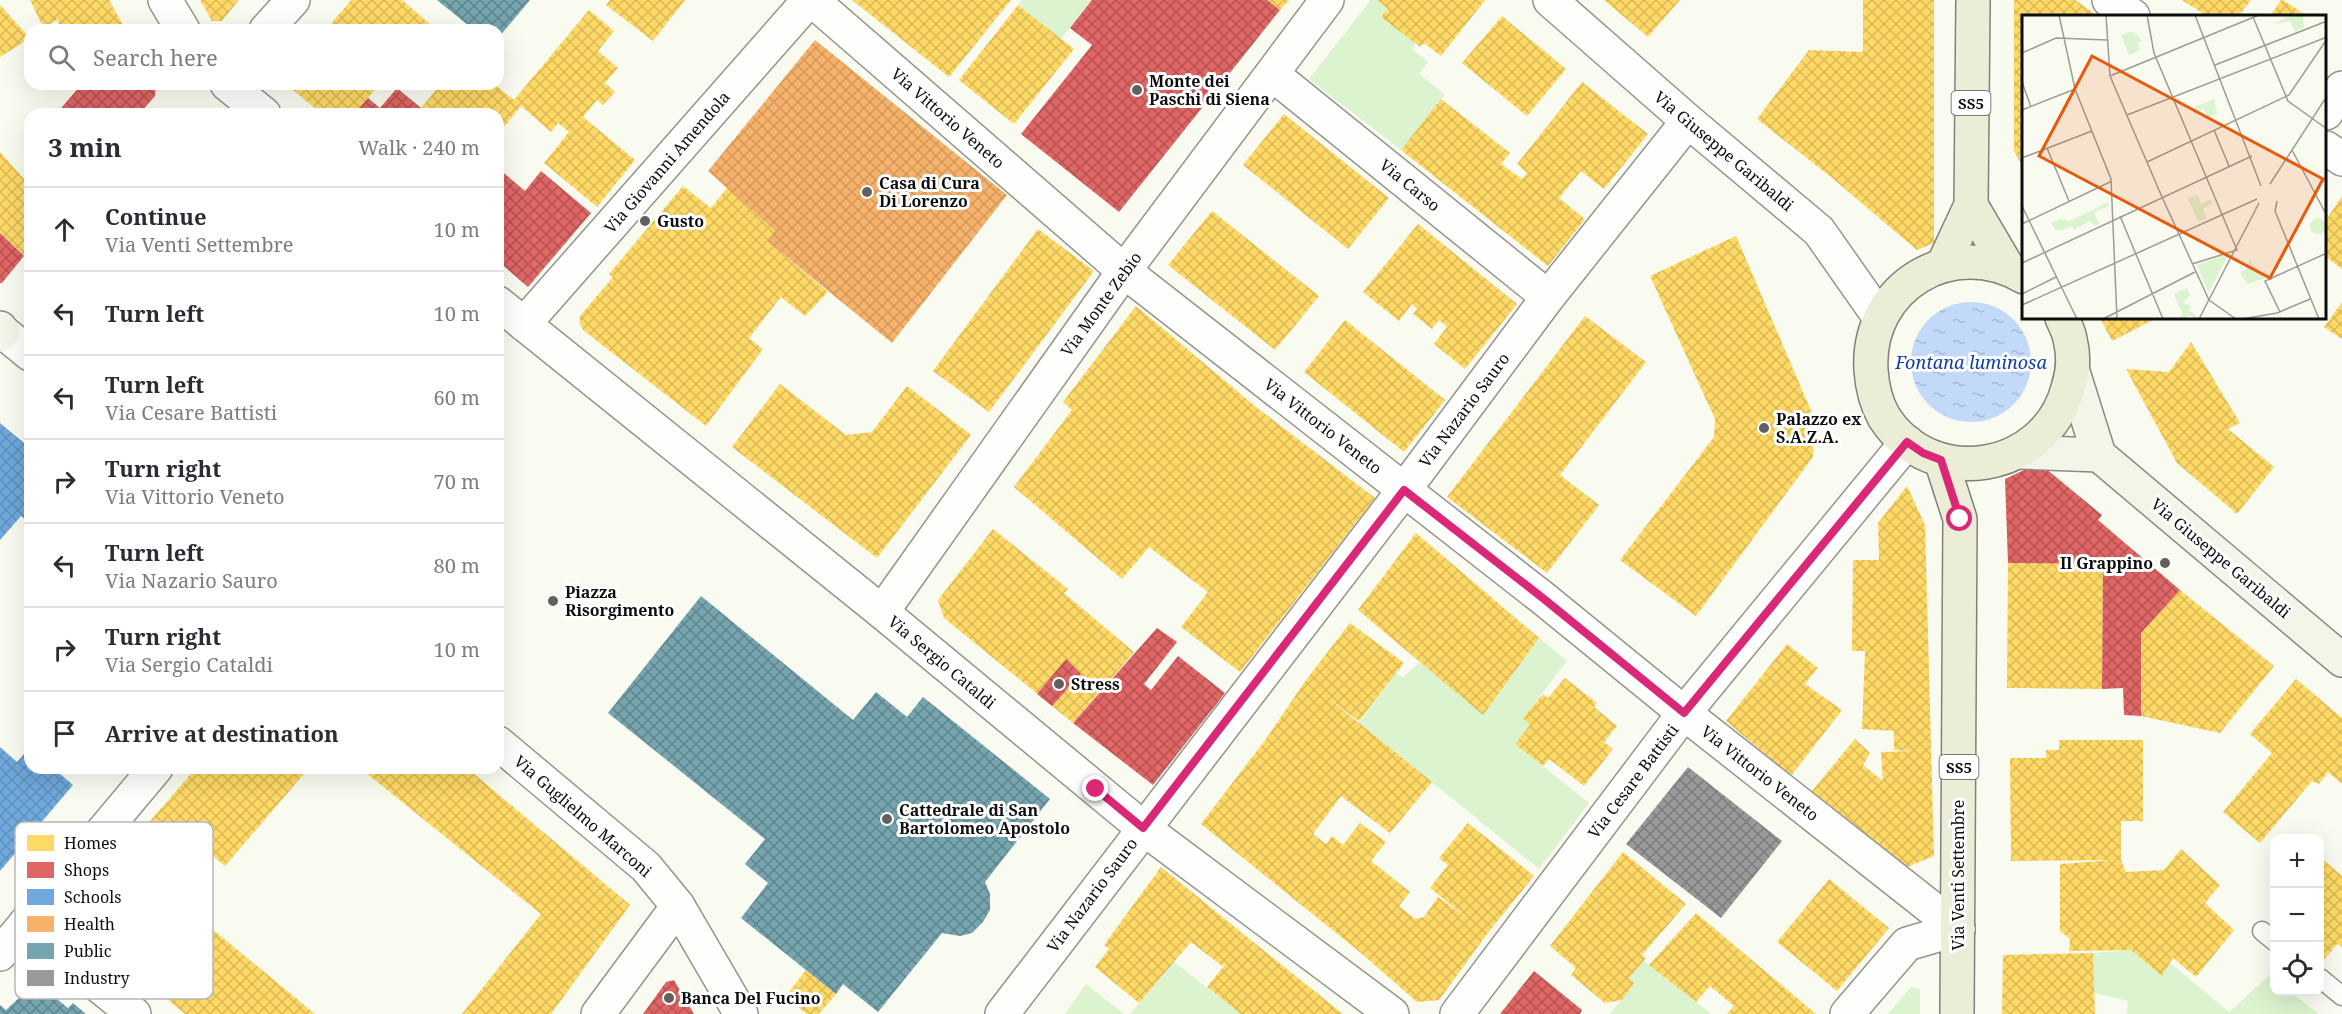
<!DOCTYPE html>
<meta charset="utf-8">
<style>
:root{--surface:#fff;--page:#f7f7f7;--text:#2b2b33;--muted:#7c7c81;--line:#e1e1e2}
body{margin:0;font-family:"Noto Serif",serif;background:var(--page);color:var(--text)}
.controls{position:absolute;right:18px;bottom:18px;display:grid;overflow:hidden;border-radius:12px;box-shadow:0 6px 24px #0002}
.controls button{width:54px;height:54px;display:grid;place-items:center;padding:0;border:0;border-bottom:2px solid var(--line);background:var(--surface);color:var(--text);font:30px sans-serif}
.stop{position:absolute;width:18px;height:18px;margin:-14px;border:4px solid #db2777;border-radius:50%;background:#fff}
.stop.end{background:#db2777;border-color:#fff;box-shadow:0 2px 6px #0008}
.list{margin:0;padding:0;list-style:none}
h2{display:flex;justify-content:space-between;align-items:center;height:78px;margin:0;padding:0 24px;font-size:26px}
h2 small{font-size:20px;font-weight:400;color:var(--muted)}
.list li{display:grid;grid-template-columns:39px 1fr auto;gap:18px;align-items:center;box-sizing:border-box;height:84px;padding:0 24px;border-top:2px solid var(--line)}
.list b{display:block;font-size:22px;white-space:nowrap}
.list p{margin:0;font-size:20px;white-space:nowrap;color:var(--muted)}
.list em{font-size:20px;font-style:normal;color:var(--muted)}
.icon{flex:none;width:33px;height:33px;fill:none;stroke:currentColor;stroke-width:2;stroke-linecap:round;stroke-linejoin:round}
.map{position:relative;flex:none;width:2342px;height:1014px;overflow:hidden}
.search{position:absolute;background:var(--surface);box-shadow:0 6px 24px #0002;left:24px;top:24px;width:480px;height:66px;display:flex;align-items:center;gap:15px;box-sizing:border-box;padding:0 21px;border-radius:18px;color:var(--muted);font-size:22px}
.panel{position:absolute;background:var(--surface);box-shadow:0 6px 24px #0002;left:24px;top:108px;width:480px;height:666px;border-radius:18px}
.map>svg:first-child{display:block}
</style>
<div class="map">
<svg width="2342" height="1014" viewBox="0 0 2342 1014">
<defs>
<pattern id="water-ripples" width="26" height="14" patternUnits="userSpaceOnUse" patternTransform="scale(1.5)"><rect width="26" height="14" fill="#c3d9f8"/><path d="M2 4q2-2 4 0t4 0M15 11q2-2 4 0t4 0" fill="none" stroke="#a6b9d3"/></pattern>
<pattern id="homes-cross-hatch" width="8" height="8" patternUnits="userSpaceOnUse" patternTransform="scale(1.5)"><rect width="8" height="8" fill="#ffd966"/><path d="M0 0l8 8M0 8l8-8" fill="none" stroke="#d9b957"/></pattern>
<pattern id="shops-cross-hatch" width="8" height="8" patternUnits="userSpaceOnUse" patternTransform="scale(1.5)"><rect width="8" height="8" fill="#e06666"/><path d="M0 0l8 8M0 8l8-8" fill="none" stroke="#b45252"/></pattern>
<pattern id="schools-cross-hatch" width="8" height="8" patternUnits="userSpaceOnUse" patternTransform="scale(1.5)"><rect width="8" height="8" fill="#6fa8dc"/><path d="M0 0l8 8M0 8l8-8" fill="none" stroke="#5f8fbc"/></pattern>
<pattern id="health-cross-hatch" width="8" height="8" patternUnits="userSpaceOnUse" patternTransform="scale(1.5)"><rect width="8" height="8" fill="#f6b26b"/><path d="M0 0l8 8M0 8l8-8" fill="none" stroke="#d2985c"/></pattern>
<pattern id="public-cross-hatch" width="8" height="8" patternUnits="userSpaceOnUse" patternTransform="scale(1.5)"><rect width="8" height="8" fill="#76a5af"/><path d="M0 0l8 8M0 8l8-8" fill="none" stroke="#5f858d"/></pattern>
<pattern id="industry-cross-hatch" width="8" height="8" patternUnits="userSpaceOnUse" patternTransform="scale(1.5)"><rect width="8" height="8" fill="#999"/><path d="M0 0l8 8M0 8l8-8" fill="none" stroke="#7b7b7b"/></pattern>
</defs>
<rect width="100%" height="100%" fill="#fafbf0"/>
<!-- green -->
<g fill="#dbf3ce">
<polygon points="1022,0 1092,0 1061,39 1018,5"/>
<polygon points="1371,0 1377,0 1388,9 1382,17 1416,43 1412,49 1428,62 1419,74 1445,95 1401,150 1309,79"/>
<polygon points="1539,638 1567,661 1523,718 1530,725 1515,744 1589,803 1539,869 1359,723 1396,674 1403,677 1420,662 1483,715"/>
<polygon points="2131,950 2162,976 2169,962 2229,1012 2270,975 2274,979 2274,992 2290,992 2319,1014 2127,1014 2128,1001 2094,993 2093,953"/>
<polygon points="1644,961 1711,1014 1610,1014 1634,984 1629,978"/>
<polygon points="1174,962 1241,1014 1130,1014"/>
<polygon points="1086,984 1124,1014 1065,1014"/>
<polygon points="1911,987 1920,989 1920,1014 1888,1014"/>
</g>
<!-- water -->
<circle fill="url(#water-ripples)" cx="1971" cy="362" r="60"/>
<!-- homes -->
<g fill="url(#homes-cross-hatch)">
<polygon points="30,0 109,0 126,30 60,30 58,19 44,29"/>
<polygon points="200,0 239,0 222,21 212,21"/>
<polygon points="351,0 402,0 430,24 425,30 326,30"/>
<polygon points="610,0 685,0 653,41 606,5"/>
<polygon points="852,0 1011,0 949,77"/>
<polygon points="1267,0 1289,0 1280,10"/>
<polygon points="1377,0 1485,0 1441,56 1424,43 1420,47 1381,17 1388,9"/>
<polygon points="1604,0 1680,0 1648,37"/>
<polygon points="1863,0 1934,0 1934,243 1917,250 1831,177 1757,119 1809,50 1863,52"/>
<polygon points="2014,0 2075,0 2098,16 2024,16 2024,169 2014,151"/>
<polygon points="2182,0 2251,0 2239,16 2207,16"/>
<polygon points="2281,0 2283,0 2307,16 2270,16"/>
<polygon points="0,5 30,38 0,57"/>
<polygon points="1018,5 1074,49 1014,124 959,80"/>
<polygon points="589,10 614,31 598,51 618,68 605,83 615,92 603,105 597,100 583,117 635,160 597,207 544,163 569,132 558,123 551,132 521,106 498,134 498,114 416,114 441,84 494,84 514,100"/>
<polygon points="1502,16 1566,69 1527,116 1462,63"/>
<polygon points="1582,82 1648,134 1604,189 1581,171 1559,198 1585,219 1548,266 1401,150 1441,99 1510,153 1501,164 1522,179 1527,173 1517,164"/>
<polygon points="286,84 380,84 354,114 322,114"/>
<polygon points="1284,114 1389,198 1348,249 1243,165"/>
<polygon points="0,152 26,181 30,178 30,248 24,256 0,233"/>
<polygon points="683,186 711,208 727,188 775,231 767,241 828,292 805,316 781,297 749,338 763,349 706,426 583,330 580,324 580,316 613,277 609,274"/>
<polygon points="2342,196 2342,269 2326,257 2326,220"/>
<polygon points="1212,211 1319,296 1275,350 1168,265"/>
<polygon points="1418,224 1517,304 1465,369 1434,344 1447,327 1439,320 1432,329 1413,314 1417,309 1412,304 1399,321 1363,292"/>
<polygon points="1038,229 1094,271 989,412 933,371"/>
<polygon points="1736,236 1815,420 1813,457 1696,616 1620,560 1714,437 1715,419 1650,276"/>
<polygon points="2342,302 2342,339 2324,327"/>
<polygon points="1136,306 1256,407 1375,498 1240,672 1181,627 1208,592 1149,547 1122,579 1014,487 1072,410 1063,402"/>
<polygon points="1585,316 1646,362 1560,475 1599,505 1547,573 1447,497"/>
<polygon points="2100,318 2157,318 2112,341"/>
<polygon points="1345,320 1445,400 1404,452 1304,372"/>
<polygon points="2191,342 2240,423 2228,429 2274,467 2237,514 2177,463 2126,369 2169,372"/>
<polygon points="780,384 846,435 872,432 907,386 971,435 877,558 732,447"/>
<polygon points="1907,486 1925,525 1934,856 1902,869 1811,792 1855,739 1870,753 1863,765 1883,781 1881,752 1914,751 1894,750 1894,731 1862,729 1865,651 1852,651 1853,560 1879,560 1878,523"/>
<polygon points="993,529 1068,589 1064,593 1134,652 1073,723 944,618 938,600"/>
<polygon points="1416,533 1539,638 1483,715 1358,610"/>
<polygon points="2008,563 2103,564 2102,689 2007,688"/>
<polygon points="2180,590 2274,666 2220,733 2141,716 2141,633"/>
<polygon points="1350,623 1404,663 1359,721 1328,698 1432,782 1390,833 1341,796 1313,834 1326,844 1332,836 1343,845 1360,823 1386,842 1371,861 1410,892 1399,906 1415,919 1424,917 1438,897 1467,918 1430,888 1448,865 1439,858 1468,823 1534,876 1487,934 1439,1000 1417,1002 1361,953 1201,824 1266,739 1306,680"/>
<polygon points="1787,644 1818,668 1805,684 1842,710 1791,776 1726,721"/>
<polygon points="1565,678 1597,703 1594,707 1617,726 1604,742 1613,749 1584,786 1549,759 1543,766 1515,744 1530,725 1523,718 1543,694 1548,698"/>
<polygon points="2296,679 2342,718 2342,784 2328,772 2319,784 2312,781 2260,843 2223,812 2272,753 2250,734"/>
<polygon points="2059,740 2143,740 2143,821 2121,821 2121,860 2126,872 2164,870 2181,849 2220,885 2205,903 2234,930 2196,977 2173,958 2162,976 2131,950 2069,951 2070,939 2060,931 2060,864 2114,860 2011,861 2010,758 2046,758 2046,750 2059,750"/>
<polygon points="196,768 309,768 225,866 196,842 182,858 145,827"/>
<polygon points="360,768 467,768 630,905 551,1014 462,1014 541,914"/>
<polygon points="143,831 183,864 164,889 315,1014 185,1014 71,919"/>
<polygon points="1623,852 1686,904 1642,955 1646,958 1629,978 1634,983 1622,1000 1605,1003 1571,975 1576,968 1550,946"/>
<polygon points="2320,857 2342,876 2342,947 2337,944 2324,960 2320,956"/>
<polygon points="1161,867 1247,937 1343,1014 1241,1014 1207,987 1227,962 1222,966 1191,942 1139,1003 1095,967 1109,949 1104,945"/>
<polygon points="1829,879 1889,928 1837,991 1777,942"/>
<polygon points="1696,913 1816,1014 1727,1014 1734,1006 1710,986 1696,1002 1649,965"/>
<polygon points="2093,953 2095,1014 2002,1014 2003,955"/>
<polygon points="806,970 836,994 819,1014 807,1014 785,997"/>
</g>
<!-- shops -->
<g fill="url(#shops-cross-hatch)">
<polygon points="1092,0 1267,0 1280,10 1119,212 1021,134 1092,45 1070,28"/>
<polygon points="82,84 110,86 114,84 156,84 155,96 139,114 56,114"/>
<polygon points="397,88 421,108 416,114 354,114 368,98 380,108"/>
<polygon points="498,168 525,191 541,171 591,213 528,287 498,261"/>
<polygon points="0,233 24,256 2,283 0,283"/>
<polygon points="2039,463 2102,515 2098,520 2180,590 2141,633 2141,716 2124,715 2123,688 2102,689 2103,564 2008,563 2005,479"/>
<polygon points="1157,628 1177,642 1144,684 1151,690 1178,656 1225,693 1153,785 1073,723"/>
<polygon points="1066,659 1081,674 1052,706 1037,694"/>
<polygon points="1534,971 1582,1010 1580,1014 1500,1014"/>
<polygon points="674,980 694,1014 643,1014 666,982"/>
</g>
<!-- schools -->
<g fill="url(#schools-cross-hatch)">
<polygon points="0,423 30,448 30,523 21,516 0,540"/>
<polygon points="0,747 17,762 30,747 30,768 53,768 73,785 0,871"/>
</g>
<!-- health -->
<polygon fill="url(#health-cross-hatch)" points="815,40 1007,195 892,343 767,241 775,231 708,171"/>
<!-- public -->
<g fill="url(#public-cross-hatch)">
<polygon points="437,0 530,0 498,38 498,30 474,30"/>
<polygon points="701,596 853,720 876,692 907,717 923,697 1050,799 985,882 990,894 990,910 983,922 972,933 960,936 942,933 878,1012 843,984 836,994 741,918 768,883 745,864 765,839 608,713"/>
<polygon points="22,995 52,995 68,1008 73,1003 86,1014 0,1014 0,1005 6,1010"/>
</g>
<!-- industry -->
<polygon fill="url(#industry-cross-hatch)" points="1688,767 1782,841 1721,918 1626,844"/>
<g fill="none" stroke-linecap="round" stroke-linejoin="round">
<!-- lane casing -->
<g stroke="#94948f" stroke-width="21">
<g id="lane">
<polyline points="2262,931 2274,941"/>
<polyline points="2320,978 2342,996"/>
</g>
</g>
<!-- street casing -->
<g stroke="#94948f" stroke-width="36">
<g id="street">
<polyline points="165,0 183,30"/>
<polyline points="812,0 1124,271 1544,599 1684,713 1958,929"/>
<polyline points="1550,0 1688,121 1819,231 1880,318"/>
<polyline points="2109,0 2133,16"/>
<polyline points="266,30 293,0"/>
<polyline points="1272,74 1548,297"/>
<polyline points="227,84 264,114"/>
<polyline points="2326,113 2342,88"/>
<polyline points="2326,148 2342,159"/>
<polyline points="498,303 882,612 1143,828 1392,1014"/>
<polyline points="524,324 809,0"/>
<polyline points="3,332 30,354"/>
<polyline points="882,612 1124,271 1327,0"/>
<polyline points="498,743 646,867 678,906 741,1014"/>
<polyline points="25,924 78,969 134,1014"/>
<polyline points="0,954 156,768"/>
<polyline points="598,1014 678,906"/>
<polyline points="1002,1014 1404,490 1548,297 1688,121"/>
<polyline points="1457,1014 1684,713 1907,442"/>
<polyline points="1847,1014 1907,944 1958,929"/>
</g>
</g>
<!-- secondary casing -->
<g stroke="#8a8b86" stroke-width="36">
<g id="secondary">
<polyline points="0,328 3,332 0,335"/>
<polyline points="2073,372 2099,455 2342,660"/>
<polyline points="2019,452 2099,455"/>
</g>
</g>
<!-- primary casing -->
<g stroke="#81817c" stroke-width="36">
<g id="primary">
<polyline points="1971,205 2008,268"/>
<polyline points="1943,265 1971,205 1973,0"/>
<path d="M 2024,277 C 1953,235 1866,286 1871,370 C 1872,385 1876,403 1884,417 C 1932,492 2046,472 2068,388 C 2073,373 2074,355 2070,339 C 2069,332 2065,325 2062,318"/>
<polyline points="1941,460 1960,519 1957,1014"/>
</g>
</g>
<!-- lane -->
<use href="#lane" stroke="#fefefd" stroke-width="18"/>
<!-- street -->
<use href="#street" stroke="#fefefd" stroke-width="33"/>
<!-- secondary -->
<use href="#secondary" stroke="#f3f5e8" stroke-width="33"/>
<!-- primary -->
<use href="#primary" stroke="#ecedd7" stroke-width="33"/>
</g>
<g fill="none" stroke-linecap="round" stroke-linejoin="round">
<!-- route -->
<polyline stroke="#db2777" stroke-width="8" points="1096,789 1143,828 1404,490 1544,599 1684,713 1907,442 1923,453 1941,460 1960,519"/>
</g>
<!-- markers -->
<g fill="#60605c" stroke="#fff" stroke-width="2">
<circle cx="1137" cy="90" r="6"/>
<circle cx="867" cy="192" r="6"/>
<circle cx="645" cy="221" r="6"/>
<circle cx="1764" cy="428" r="6"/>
<circle cx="2165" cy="563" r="6"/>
<circle cx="553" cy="601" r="6"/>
<circle cx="1059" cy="684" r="6"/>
<circle cx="887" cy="819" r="6"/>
<circle cx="669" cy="998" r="6"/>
</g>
<g text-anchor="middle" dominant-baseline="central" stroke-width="6" stroke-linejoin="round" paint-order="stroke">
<!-- shield labels -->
<g fill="#fff" stroke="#565656" stroke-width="1.5">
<rect x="1951.5" y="91" width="39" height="24" rx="4.5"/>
<rect x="1939.5" y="755" width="39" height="24" rx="4.5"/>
</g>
<g font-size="15" font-weight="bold" fill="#0d0d0d">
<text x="1971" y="103">SS5</text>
<text x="1959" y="767">SS5</text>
</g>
<!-- poi labels -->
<g font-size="16" font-weight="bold" fill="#0d0d0d" stroke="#fff" text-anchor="start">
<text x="1149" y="81">Monte dei<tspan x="1149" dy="18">Paschi di Siena</tspan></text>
<text x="879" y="183">Casa di Cura<tspan x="879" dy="18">Di Lorenzo</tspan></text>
<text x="657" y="221">Gusto</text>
<text x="1776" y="419">Palazzo ex<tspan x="1776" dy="18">S.A.Z.A.</tspan></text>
<text x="2153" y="563" text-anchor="end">Il Grappino</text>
<text x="565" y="592">Piazza<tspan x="565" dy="18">Risorgimento</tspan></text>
<text x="1071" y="684">Stress</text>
<text x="899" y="810">Cattedrale di San<tspan x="899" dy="18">Bartolomeo Apostolo</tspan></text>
<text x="681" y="998">Banca Del Fucino</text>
</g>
<!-- street labels -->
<g font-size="16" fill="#0d0d0d" stroke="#fff">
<text transform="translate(948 118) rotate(41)">Via Vittorio Veneto</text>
<text transform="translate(1724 151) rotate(40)">Via Giuseppe Garibaldi</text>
<text transform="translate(667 162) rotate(-49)">Via Giovanni Amendola</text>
<text transform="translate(1410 185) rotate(39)">Via Carso</text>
<text transform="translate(1101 304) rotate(-54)">Via Monte Zebio</text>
<text transform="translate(1464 410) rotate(-53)">Via Nazario Sauro</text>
<text transform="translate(1323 426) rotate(38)">Via Vittorio Veneto</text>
<text transform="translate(2221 558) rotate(40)">Via Giuseppe Garibaldi</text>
<text transform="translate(942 662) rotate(40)">Via Sergio Cataldi</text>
<text transform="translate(1760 773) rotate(38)">Via Vittorio Veneto</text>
<text transform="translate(1633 781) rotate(-53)">Via Cesare Battisti</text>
<text transform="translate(583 816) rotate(41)">Via Guglielmo Marconi</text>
<text transform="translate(1958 875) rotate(-90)">Via Venti Settembre</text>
<text transform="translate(1092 895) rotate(-53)">Via Nazario Sauro</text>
</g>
<!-- water labels -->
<g font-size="18" font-style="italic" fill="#0c3ea8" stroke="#fff">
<text x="1971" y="362">Fontana luminosa</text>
</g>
</g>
<!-- overview -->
<g transform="translate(2022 15)">
<rect width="304" height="304" fill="#fafbf0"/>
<path d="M 268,0 L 281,0 L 282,13 L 273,17 L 268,6 L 253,9 ZM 111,16 L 120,26 L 115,28 L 118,35 L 107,40 L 99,20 ZM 192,84 L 195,98 L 186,102 L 181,93 L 173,100 L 171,93 ZM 176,180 L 179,189 L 189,184 L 190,188 L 181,194 L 185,203 L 176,207 L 166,183 ZM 86,187 L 87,191 L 72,197 L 77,209 L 74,211 L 67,206 L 52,215 L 50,211 L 40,215 L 33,215 L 29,208 L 38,204 L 48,206 ZM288 211a8 8 0 1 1 16 0a8 8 0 1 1-16 0ZM 207,238 L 187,277 L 186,277 L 175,250 ZM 227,244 L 237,257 L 243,256 L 246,262 L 226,269 L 218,259 L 227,251 ZM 165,273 L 168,280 L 161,288 L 169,291 L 167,295 L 174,300 L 173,303 L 166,300 L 163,304 L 153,304 L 161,300 L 152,279 Z" fill="#dbf3ce"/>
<path fill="none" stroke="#9b9c95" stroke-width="1.5" d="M 37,0 L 53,74 L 89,164 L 95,304M 84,0 L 88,61 L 140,182 L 187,285 L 214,304M 125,0 L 132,38 L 215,235 L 170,249M 173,0 L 239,171M 231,2 L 266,86 L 305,114M 0,38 L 34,23 L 85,25M 193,50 L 305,6M 88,61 L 237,0M 0,67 L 9,92M 0,95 L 53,74M 105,100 L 305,22M 192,115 L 207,151M 25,133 L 47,186M 270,135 L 305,201M 0,143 L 70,116M 125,147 L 267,80 L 305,24M 248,169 L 305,81M 255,186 L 253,196 L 297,304M 0,191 L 55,304M 98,201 L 141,304M 0,209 L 90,166M 0,248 L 230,141M 0,279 L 34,262M 0,290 L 235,184M 258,297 L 243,266 L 305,238M 81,304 L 173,257M 177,304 L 237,188M 220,304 L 255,298 L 288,284"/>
<path fill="#e8590c" fill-opacity="0.15" stroke="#e8590c" stroke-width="3" d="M 70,41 L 301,164 L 248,263 L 17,141 Z"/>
<rect width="304" height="304" fill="none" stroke="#0d0d0d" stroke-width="3"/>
</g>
<!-- legend -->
<rect x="15" y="822" width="198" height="177" rx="9" fill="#fff" stroke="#b6b6b6" stroke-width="1.5"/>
<rect x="27" y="835" width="27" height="16" fill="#ffd966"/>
<rect x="27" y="862" width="27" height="16" fill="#e06666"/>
<rect x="27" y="889" width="27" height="16" fill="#6fa8dc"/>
<rect x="27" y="916" width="27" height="16" fill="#f6b26b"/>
<rect x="27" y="943" width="27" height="16" fill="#76a5af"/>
<rect x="27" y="970" width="27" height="16" fill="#999"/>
<g font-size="16" fill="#0d0d0d">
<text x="64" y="849">Homes</text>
<text x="64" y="876">Shops</text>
<text x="64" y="903">Schools</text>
<text x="64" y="930">Health</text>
<text x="64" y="957">Public</text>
<text x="64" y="984">Industry</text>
</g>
</svg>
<div class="controls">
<button>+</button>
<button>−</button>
<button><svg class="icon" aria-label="locate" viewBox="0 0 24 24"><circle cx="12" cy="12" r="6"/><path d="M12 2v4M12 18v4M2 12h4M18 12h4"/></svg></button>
</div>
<div class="stop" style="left:1960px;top:519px"></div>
<div class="stop end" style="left:1096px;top:789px"></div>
<div class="search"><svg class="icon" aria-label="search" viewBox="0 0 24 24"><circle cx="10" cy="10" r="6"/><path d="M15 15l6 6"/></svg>Search here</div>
<section class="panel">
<h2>3 min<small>Walk · 240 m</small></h2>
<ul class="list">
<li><svg class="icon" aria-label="ahead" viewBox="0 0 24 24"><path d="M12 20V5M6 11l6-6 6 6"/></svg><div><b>Continue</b><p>Via Venti Settembre</p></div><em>10 m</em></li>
<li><svg class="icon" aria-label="left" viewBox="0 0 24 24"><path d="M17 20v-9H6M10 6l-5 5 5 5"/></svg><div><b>Turn left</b></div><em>10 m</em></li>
<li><svg class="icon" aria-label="left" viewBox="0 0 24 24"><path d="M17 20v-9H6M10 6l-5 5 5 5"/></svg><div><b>Turn left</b><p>Via Cesare Battisti</p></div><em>60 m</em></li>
<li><svg class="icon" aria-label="right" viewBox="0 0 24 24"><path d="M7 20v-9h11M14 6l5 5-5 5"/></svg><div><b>Turn right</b><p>Via Vittorio Veneto</p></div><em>70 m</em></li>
<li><svg class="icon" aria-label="left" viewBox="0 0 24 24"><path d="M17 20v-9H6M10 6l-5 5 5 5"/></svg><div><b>Turn left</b><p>Via Nazario Sauro</p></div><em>80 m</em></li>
<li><svg class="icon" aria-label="right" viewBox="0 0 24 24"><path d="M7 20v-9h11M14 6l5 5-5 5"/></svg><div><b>Turn right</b><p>Via Sergio Cataldi</p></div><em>10 m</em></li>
<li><svg class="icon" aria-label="arrive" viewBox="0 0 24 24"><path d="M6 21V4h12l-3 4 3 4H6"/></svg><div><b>Arrive at destination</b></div></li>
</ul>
</section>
</div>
